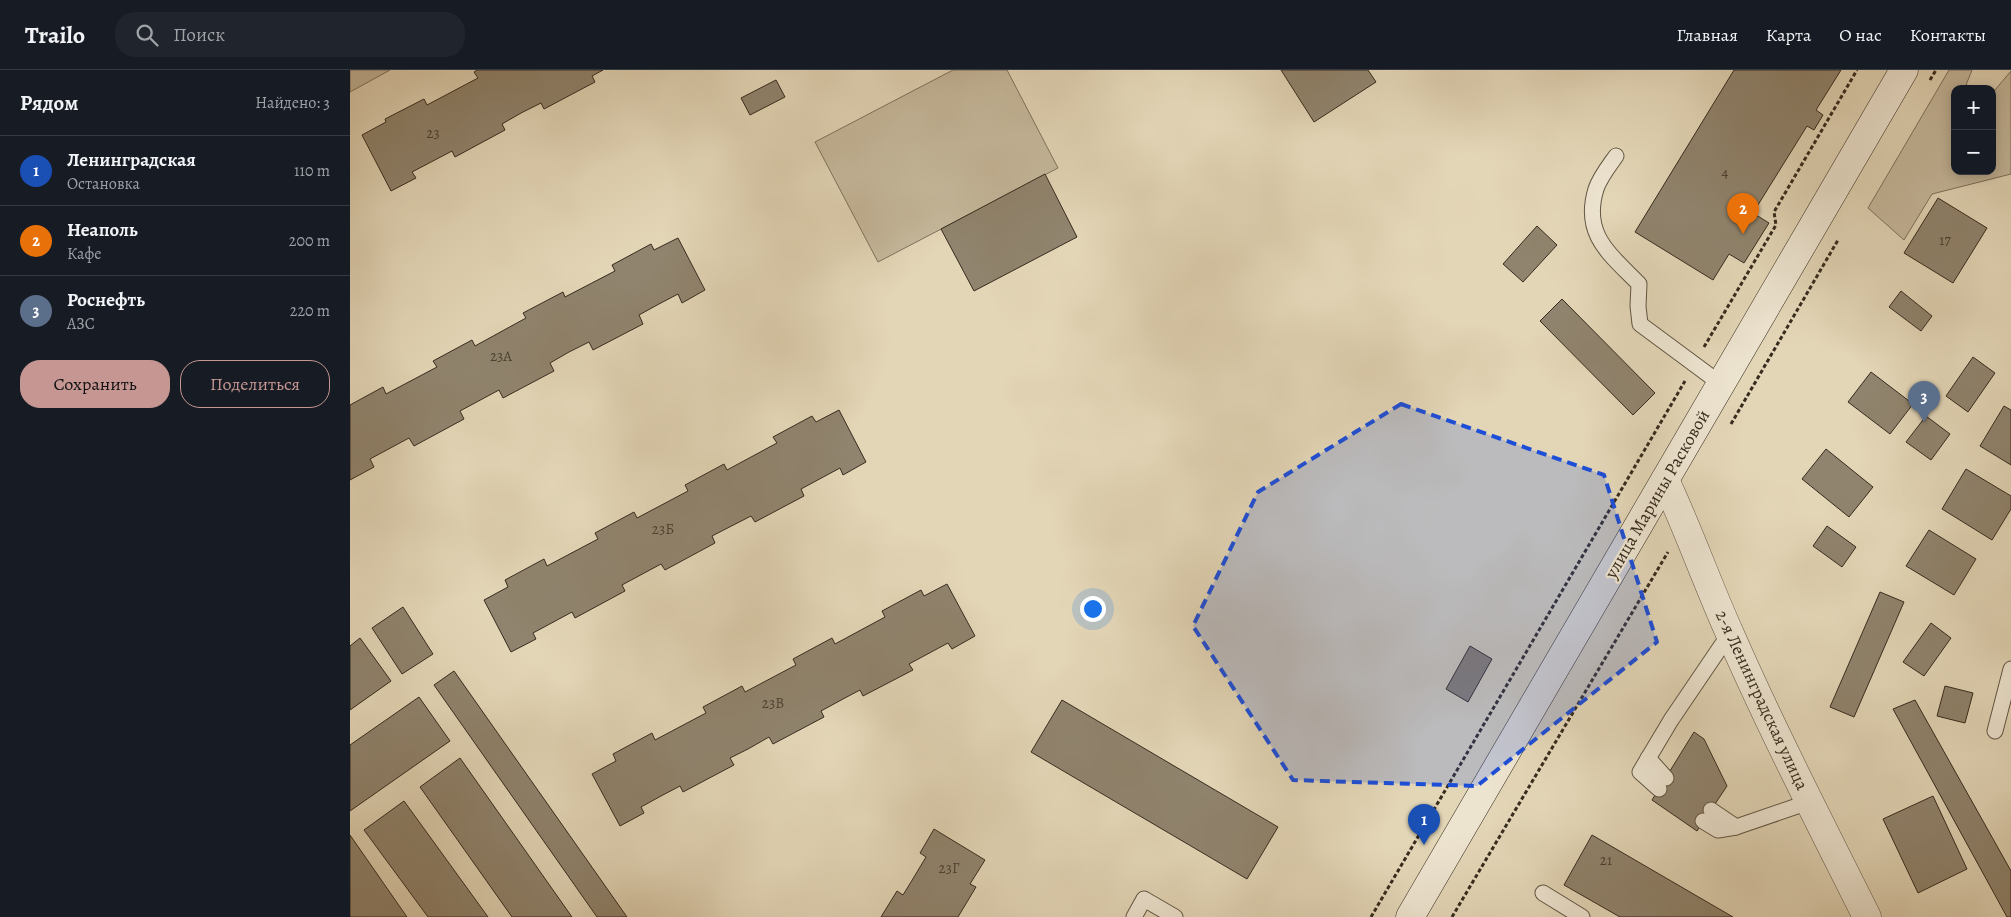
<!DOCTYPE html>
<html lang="ru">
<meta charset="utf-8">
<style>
:root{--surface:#171b24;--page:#20242c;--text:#f1f3f6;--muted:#9ea1a6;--line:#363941;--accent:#c59692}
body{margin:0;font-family:Alegreya,serif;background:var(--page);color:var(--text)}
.controls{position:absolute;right:15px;top:15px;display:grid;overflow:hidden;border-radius:10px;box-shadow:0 2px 12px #0003}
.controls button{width:45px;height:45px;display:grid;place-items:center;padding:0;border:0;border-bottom:1px solid var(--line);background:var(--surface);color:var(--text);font:25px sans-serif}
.you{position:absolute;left:742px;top:538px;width:18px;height:18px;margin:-12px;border:4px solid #fff;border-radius:50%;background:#1a73e8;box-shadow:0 0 0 8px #1a73e833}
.badge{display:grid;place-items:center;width:32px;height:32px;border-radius:50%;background:var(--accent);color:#fff;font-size:16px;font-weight:700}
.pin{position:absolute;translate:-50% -41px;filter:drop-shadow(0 1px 2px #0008)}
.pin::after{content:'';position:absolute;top:26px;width:18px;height:15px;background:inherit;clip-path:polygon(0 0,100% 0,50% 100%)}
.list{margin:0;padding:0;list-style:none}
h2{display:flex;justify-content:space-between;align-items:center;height:65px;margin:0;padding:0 20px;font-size:21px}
h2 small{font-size:16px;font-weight:400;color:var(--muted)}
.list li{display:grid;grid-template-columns:32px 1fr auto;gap:15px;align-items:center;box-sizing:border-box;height:70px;padding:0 20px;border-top:1px solid var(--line)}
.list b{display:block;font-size:19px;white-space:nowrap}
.list p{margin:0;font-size:16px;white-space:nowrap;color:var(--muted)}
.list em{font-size:16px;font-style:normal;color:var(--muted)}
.actions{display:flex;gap:10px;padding:15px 20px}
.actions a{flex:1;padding:11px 0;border:1px solid var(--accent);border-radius:20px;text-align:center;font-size:18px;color:var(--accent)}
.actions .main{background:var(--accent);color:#111}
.icon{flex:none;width:28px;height:28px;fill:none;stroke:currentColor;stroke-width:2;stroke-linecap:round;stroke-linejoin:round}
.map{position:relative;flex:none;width:1661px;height:847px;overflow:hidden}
header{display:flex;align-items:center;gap:30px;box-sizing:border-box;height:70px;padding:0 25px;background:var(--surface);border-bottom:1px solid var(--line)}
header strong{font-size:24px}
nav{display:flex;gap:28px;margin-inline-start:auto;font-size:18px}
.search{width:350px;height:45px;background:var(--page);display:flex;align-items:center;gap:12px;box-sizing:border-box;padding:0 18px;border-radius:20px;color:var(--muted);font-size:19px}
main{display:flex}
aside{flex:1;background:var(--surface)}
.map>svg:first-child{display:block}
</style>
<header>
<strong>Trailo</strong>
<div class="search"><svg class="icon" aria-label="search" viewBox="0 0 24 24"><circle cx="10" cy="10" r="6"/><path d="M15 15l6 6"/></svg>Поиск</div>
<nav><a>Главная</a><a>Карта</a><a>О нас</a><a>Контакты</a></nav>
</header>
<main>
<aside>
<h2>Рядом<small>Найдено: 3</small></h2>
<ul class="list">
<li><span class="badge" style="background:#1a4fb4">1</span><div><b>Ленинградская</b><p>Остановка</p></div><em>110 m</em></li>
<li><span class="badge" style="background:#e8710a">2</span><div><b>Неаполь</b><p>Кафе</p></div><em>200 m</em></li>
<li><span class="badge" style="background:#5c6f8a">3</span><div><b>Роснефть</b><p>АЗС</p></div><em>220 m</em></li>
</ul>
<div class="actions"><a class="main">Сохранить</a><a>Поделиться</a></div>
</aside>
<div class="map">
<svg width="1661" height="847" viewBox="0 0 1661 847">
<rect width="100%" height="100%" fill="#e3d6b7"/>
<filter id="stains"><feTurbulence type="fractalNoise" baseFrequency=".004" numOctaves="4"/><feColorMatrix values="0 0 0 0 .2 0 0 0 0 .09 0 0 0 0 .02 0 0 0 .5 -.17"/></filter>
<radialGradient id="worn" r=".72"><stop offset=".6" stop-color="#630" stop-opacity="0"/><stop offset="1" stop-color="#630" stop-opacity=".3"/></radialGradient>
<!-- green -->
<g fill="#c6b99d" stroke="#7e725e">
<polygon points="0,0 40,0 0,22"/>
<polygon points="603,0 657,0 708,98 528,192 465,72"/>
<polygon points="1599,0 1622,0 1616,15 1637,19 1605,19 1605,101 1642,101 1642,20 1645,20 1661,1 1661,104 1582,124 1554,170 1518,138"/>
</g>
<!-- building -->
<g fill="#90846e" stroke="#362b1e">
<polygon points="127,0 253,0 242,6 245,12 194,39 191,33 171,43 152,54 155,60 105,87 102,81 62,102 66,108 41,121 12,65 36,52 35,49 74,29 77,35 128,8 124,2"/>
<polygon points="931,0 1018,0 1026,12 964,52"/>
<polygon points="1384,0 1491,0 1466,40 1473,45 1464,60 1457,56 1403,143 1419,153 1394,193 1379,184 1363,210 1285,162"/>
<polygon points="426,10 435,27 400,45 391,28"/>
<polygon points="695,104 727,167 624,221 591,159"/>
<polygon points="1588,128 1637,158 1603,213 1554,183"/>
<polygon points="1187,156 1207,175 1173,212 1153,194"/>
<polygon points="328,168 355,220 332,233 328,224 309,234 289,245 293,254 243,280 239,272 219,282 200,293 204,301 153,328 149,320 110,341 114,349 64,376 59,368 20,389 24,397 0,410 0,335 33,317 36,324 87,297 83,291 122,270 125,276 176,248 173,243 213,222 215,227 265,201 262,195 301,174 304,180"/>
<polygon points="1551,221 1582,246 1571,261 1539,237"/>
<polygon points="1212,229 1305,323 1283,345 1190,251"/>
<polygon points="1623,287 1645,303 1618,342 1596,326"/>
<polygon points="1521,302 1563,334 1540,364 1498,332"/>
<polygon points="1654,336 1661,340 1661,395 1630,376"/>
<polygon points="489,340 516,392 493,405 490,398 451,419 454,426 405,452 401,446 362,466 365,473 315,500 311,494 272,515 275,521 225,548 222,542 183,563 186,569 161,582 134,530 158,517 155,510 194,489 197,496 248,469 245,463 284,442 287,448 338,421 335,415 374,394 377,400 427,373 423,367 462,346 466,352"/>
<polygon points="1576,346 1600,364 1581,390 1556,372"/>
<polygon points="1476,379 1523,417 1499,447 1452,409"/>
<polygon points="1616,399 1661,426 1661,439 1642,470 1592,439"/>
<polygon points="1477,456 1506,477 1492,497 1463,476"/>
<polygon points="1579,460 1626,489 1604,525 1556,496"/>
<polygon points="597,514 625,566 602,579 598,573 559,594 563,600 513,626 510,620 493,629 471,641 474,647 423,674 419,667 398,679 380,688 384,695 333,722 330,716 311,726 291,737 294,743 270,756 242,704 266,691 263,684 302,663 305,670 356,643 353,637 392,616 395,622 446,595 443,589 482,568 485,574 535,547 532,541 571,520 574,526"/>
<polygon points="1530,522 1554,532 1504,647 1480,637"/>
<polygon points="53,537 83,584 52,604 22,558"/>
<polygon points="1581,553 1601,568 1574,606 1553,592"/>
<polygon points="10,568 41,611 0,640 0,576"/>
<polygon points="1120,576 1142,589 1118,632 1096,619"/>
<polygon points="104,601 277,847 247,847 84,615"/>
<polygon points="1595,616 1623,623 1615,653 1587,646"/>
<polygon points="69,627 100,671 0,741 0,675"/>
<polygon points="712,630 928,757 897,809 681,682"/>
<polygon points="1565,630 1661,801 1661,847 1657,847 1543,639"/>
<polygon points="1344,662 1354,669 1377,716 1347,761 1302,730"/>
<polygon points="110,688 222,847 162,847 70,717"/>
<polygon points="1583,726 1617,799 1568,823 1533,749"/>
<polygon points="54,731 138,847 78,847 14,760"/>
<polygon points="584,759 635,790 620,814 626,817 608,847 531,847 547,821 553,825 564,807 576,787 570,783"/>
<polygon points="0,765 57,847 0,847"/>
<polygon points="1242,765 1383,847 1270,847 1214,815"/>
</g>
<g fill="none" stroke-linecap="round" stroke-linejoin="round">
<!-- service casing -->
<g stroke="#615644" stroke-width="17">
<g id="service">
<path d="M 1266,86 C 1259,96 1250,107 1246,119 C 1232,165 1260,184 1289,214 L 1288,236 L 1290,254 L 1371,314"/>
<polyline points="1645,661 1661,599"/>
<polyline points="1298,688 1316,708"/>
<polyline points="1309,719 1290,702 1321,650 1380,563"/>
<polyline points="1361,740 1386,757"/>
<polyline points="1353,751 1368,760 1386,757 1459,732"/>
<polyline points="1193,823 1232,847"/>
<polyline points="784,847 794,829 825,847"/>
</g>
</g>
<!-- minor casing -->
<g stroke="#615644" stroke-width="29">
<path id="minor" d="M 1315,410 C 1339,461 1357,513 1380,564 C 1422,660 1470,753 1517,847"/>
</g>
<!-- secondary casing -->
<g stroke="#362b1e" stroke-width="29">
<polyline id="secondary" points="1060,847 1554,0"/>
</g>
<!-- path -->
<g stroke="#362b1e" stroke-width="3" stroke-dasharray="4 2.5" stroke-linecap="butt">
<polyline points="1580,10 1586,0"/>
<polyline points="1354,277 1426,155 1424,142 1507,0"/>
<polyline points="1381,354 1488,170"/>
<polyline points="1021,847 1335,311"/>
<polyline points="1102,847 1318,482"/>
</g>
<!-- service -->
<use href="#service" stroke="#ede4d0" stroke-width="15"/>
<!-- minor -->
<use href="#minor" stroke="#ede4d0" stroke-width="28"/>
<!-- secondary -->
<use href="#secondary" stroke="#ede4d0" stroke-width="28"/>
</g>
<!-- marked area -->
<path fill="#1d4ed8" fill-opacity="0.2" stroke="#1d4ed8" stroke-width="4" stroke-dasharray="10 6" stroke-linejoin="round" d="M 1051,334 L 1254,405 L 1307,572 L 1127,716 L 943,710 L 843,556 L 908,422 Z"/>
<g text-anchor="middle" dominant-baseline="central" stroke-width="4.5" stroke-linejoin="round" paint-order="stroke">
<!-- number labels -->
<g font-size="15" fill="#4c4132">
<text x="83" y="63">23</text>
<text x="1375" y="102">4</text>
<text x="1595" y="170">17</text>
<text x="151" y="286">23А</text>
<text x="313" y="459">23Б</text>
<text x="423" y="633">23В</text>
<text x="1256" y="790">21</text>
<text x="599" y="798">23Г</text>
</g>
<!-- street labels -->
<g font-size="18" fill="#362b1e" stroke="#ede4d0">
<text transform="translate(1307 424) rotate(-60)">улица Марины Расковой</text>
<text transform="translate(1412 630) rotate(65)">2-я Ленинградская улица</text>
</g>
</g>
<rect width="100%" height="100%" filter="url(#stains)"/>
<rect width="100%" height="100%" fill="url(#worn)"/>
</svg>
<div class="controls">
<button>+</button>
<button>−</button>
</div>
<div class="you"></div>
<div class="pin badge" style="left:1074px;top:775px;background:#1a4fb4">1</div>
<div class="pin badge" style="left:1393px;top:164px;background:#e8710a">2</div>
<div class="pin badge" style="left:1574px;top:352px;background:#5c6f8a">3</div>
</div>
</main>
